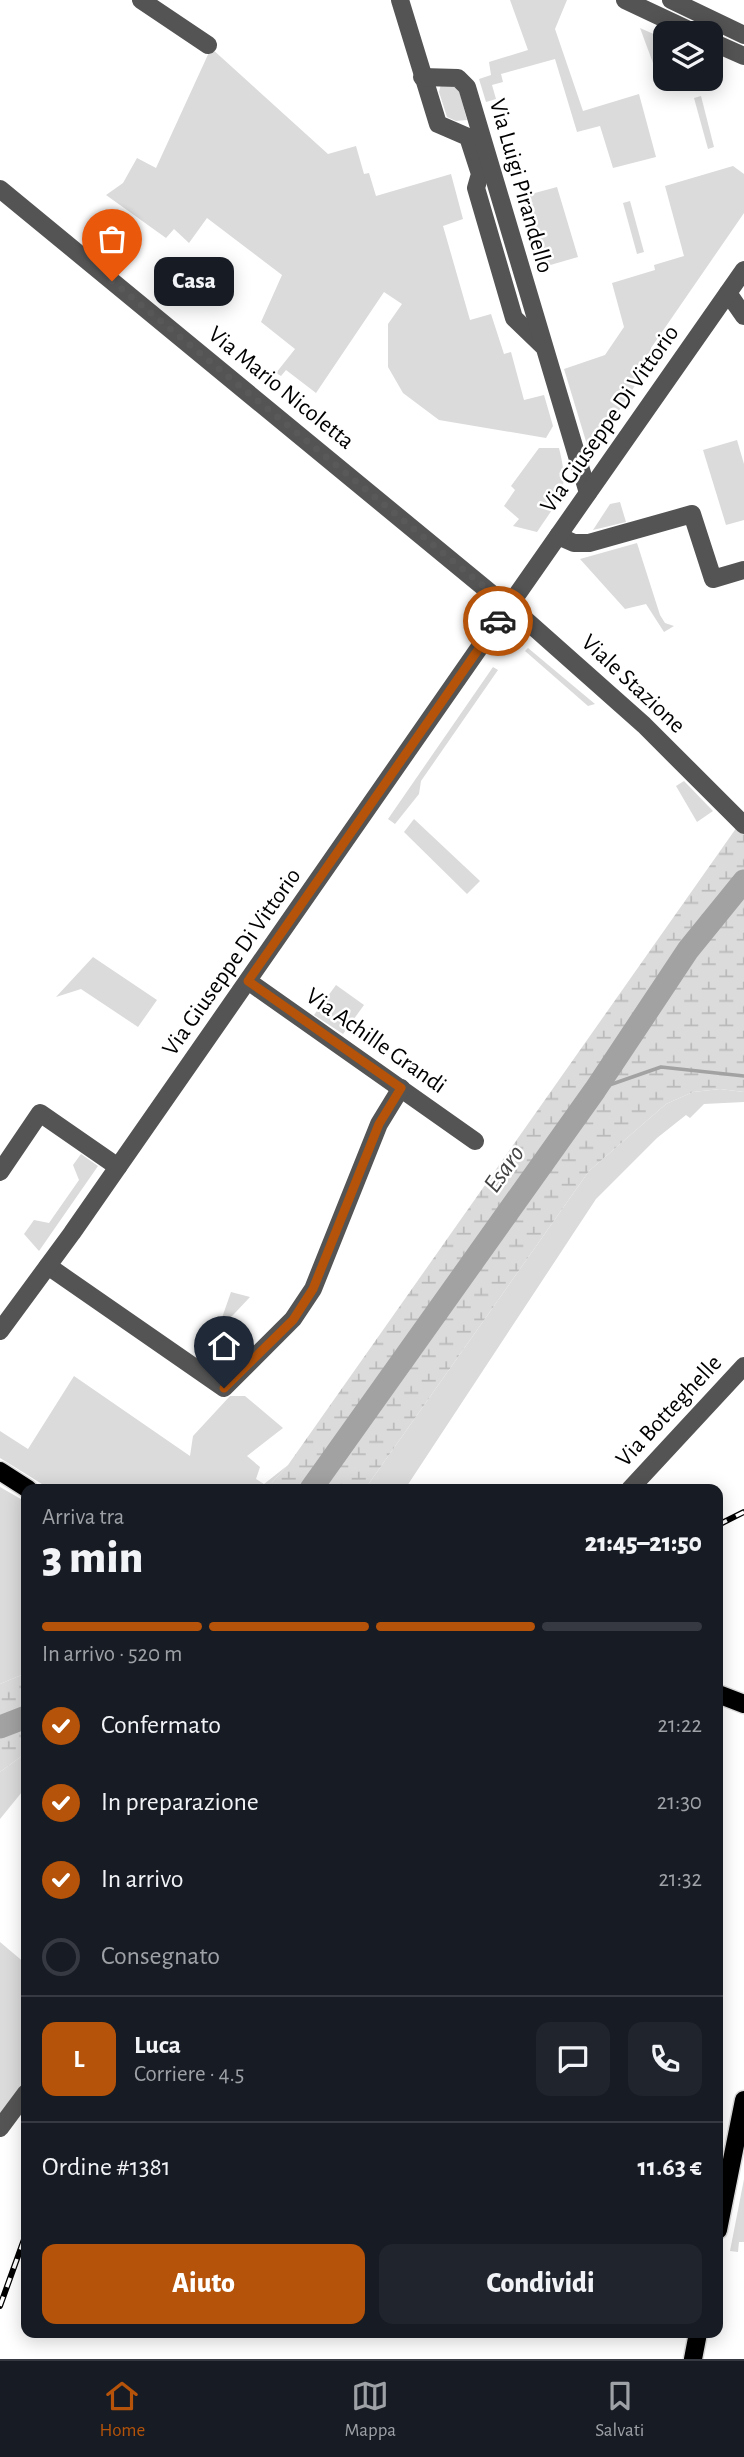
<!DOCTYPE html>
<html lang="it">
<meta charset="utf-8">
<style>
:root{--surface:#171b24;--page:#20242c;--text:#f1f3f6;--muted:#9ea1a6;--line:#363941;--accent:#b45309}
body{margin:0;font-family:"Alegreya Sans",sans-serif;background:var(--page);color:var(--text);height:100vh;display:flex;flex-direction:column;font-size:26px;white-space:nowrap}
*{box-sizing:border-box;margin:0}
p{font-size:23px;color:var(--muted)}
.icon{flex:none;width:38px;height:38px;fill:none;stroke:currentColor;stroke-width:2;stroke-linecap:round;stroke-linejoin:round}
.map{position:relative;flex:1;overflow:hidden}
.panel{position:absolute;left:21px;top:1484px;width:702px;height:854px;display:flex;flex-direction:column;background:var(--surface);border-radius:14px;box-shadow:0 4px 18px #0003}
.panel>*{flex:none}
.fabs{position:absolute;left:653px;top:21px;display:grid;gap:14px}
.fabs a{display:grid;place-items:center;width:70px;height:70px;border-radius:14px;background:var(--surface);box-shadow:0 4px 18px #0003;font-size:35px}
.pin{position:absolute;display:grid;place-items:center;width:60px;height:60px;color:#fff;margin:-72px -30px;border-radius:50% 50% 50% 0;rotate:-45deg;box-shadow:0 0 7px #0007}
.pin .icon{rotate:45deg}
.courier{position:absolute;display:grid;place-items:center;width:70px;height:70px;margin:-35px;border:5px solid #b45309;border-radius:50%;background:#fff;color:#222;box-shadow:0 2px 9px #0007}
.bubble{position:absolute;height:49px;border-radius:14px;background:var(--surface);box-shadow:0 4px 18px #0003;font-size:23px;font-weight:800;line-height:49px;text-align:center}
.summary em{font-style:normal;font-weight:800}
.summary div{display:flex;flex-direction:column-reverse}
.summary{display:flex;align-items:center;justify-content:space-between;height:119px;padding:0 21px}
h1{font-size:46px;font-weight:800;line-height:52px}
.bar{display:grid;grid-template-columns:repeat(4,1fr);gap:10px 7px;align-content:center;height:84px;padding:0 21px}
.bar i{height:9px;border-radius:5px;background:var(--line)}
.bar .on{background:var(--accent)}
.bar p{grid-column:span 4}
.line{display:flex;align-items:center;gap:18px;padding:0 21px;border-top:2px solid var(--line)}
.line div{flex:1}
.round{display:grid;place-items:center;flex:none;width:74px;height:74px;border-radius:14px;background:var(--page)}
ol{padding:0 21px;list-style:none}
li{display:flex;align-items:center;gap:21px;height:77px}
li p{margin-inline-start:auto}
li .icon{padding:7px;border-radius:50%;background:var(--accent);color:#fff;stroke-width:4}
li:last-child{color:var(--muted)}
li i{width:38px;height:38px;border:4px solid var(--line);border-radius:50%}
.button{display:flex;gap:14px;margin-top:auto;padding:14px 21px}
.button a{flex:1;height:80px;border-radius:14px;background:var(--accent);color:#fff;font-size:28px;font-weight:800;line-height:80px;text-align:center}
.button a+a{background:var(--page);color:var(--text)}
.tabs{display:flex;justify-content:space-around;align-items:center;height:98px;border-top:2px solid var(--line);background:var(--surface);font-size:19px;color:var(--muted)}
.tabs a{display:grid;justify-items:center;gap:4px}
.tabs .on{color:var(--accent)}
.map>svg:first-child{display:block}
.green{fill:#dbdbdb}
.wetland{fill:url(#wetland-marsh)}
.lines{fill:none;stroke-linecap:round;stroke-linejoin:round}
.stream{stroke:#a2a2a2;stroke-width:3.5}
.river{stroke:#a2a2a2;stroke-width:23}
.major-casing{stroke:#dbdbdb;stroke-width:21}
.minor{stroke:#545454;stroke-width:18}
.major{stroke:#000;stroke-width:18}
.rail-casing{stroke:#000;stroke-width:6}
.rail{stroke:#fff;stroke-width:3.5;stroke-dasharray:10;stroke-linecap:butt}
.done{stroke:#595959;stroke-width:7;stroke-dasharray:0 12.6}
.route{stroke:#b45309;stroke-width:9}
.labels{text-anchor:middle;dominant-baseline:central;stroke-width:5;stroke-linejoin:round;paint-order:stroke}
.street-label{font-size:24px;fill:#000;stroke:#fff}
.water-label{font-size:26px;font-style:italic;fill:#434343;stroke:#fff}
</style>
<div class="map">
<svg width="744" height="2359" viewBox="0 0 744 2359">
<defs>
<pattern id="wetland-marsh" width="20" height="14" patternUnits="userSpaceOnUse" patternTransform="scale(1.75)"><rect width="20" height="14" fill="#dbdbdb"/><path d="M1 5h8M5 5V1M11 12h8M15 12V8" fill="none" stroke="#bababa"/></pattern>
</defs>
<rect width="100%" height="100%" fill="#fff"/>
<g class="green">
<path d="M 510,0 L 567,0 L 555,29 L 583,111 L 639,94 L 656,157 L 613,168 L 600,126 L 577,132 L 555,59 L 501,74 L 503,82 L 492,85 L 496,99 L 486,102 L 479,79 L 491,75 L 489,62 L 528,50 Z"/>
<path d="M 640,28 L 665,39 L 665,59 L 653,63 Z"/>
<path d="M 211,48 L 328,154 L 356,146 L 364,174 L 369,173 L 376,196 L 451,174 L 463,219 L 443,226 L 470,320 L 491,314 L 504,354 L 511,352 L 524,400 L 544,395 L 553,426 L 546,438 L 439,420 L 403,393 L 388,367 L 388,324 L 402,304 L 384,292 L 316,393 L 286,370 L 281,376 L 276,373 L 295,349 L 261,322 L 282,275 L 207,218 L 189,243 L 174,229 L 166,238 L 106,195 L 123,183 L 137,158 L 156,168 Z"/>
<path d="M 441,84 L 458,87 L 467,120 L 456,121 L 447,117 L 439,92 Z"/>
<path d="M 701,96 L 714,147 L 708,149 L 694,98 Z"/>
<path d="M 733,166 L 744,174 L 744,213 L 651,348 L 650,362 L 595,448 L 588,448 L 564,369 L 605,355 L 624,327 L 612,283 L 655,270 L 654,265 L 684,256 L 665,186 Z"/>
<path d="M 557,187 L 578,257 L 540,268 L 520,197 Z"/>
<path d="M 630,201 L 644,252 L 637,254 L 623,203 Z"/>
<path d="M 737,440 L 744,464 L 744,520 L 726,525 L 703,450 Z"/>
<path d="M 539,448 L 559,448 C 570,492 561,496 537,532 L 513,526 L 519,519 L 504,506 L 515,490 L 511,486 Z"/>
<path d="M 620,502 L 626,522 L 593,530 L 610,504 Z"/>
<path d="M 637,543 L 660,615 L 665,623 L 674,626 L 664,632 L 646,604 L 625,609 L 580,559 Z"/>
<path d="M 528,648 L 595,704 L 588,706 L 525,651 Z"/>
<path d="M 493,667 L 498,670 L 421,781 L 419,794 L 395,824 L 388,819 Z"/>
<path d="M 684,781 L 713,811 L 697,822 L 676,786 Z"/>
<path d="M 414,819 L 480,881 L 467,894 L 404,832 Z"/>
<path d="M 93,957 L 157,1000 L 138,1027 L 81,989 L 56,997 Z"/>
<path d="M 336,985 L 364,1005 L 343,1034 L 314,1015 Z"/>
<path d="M 720,1089 L 744,1092 L 744,1102 L 704,1104 L 690,1118 L 686,1115 L 657,1138 L 596,1199 L 405,1489 L 365,1489 L 589,1171 L 666,1104 L 693,1092 Z"/>
<path d="M 81,1154 L 98,1166 L 39,1251 L 24,1234 L 34,1220 L 49,1223 L 79,1180 L 73,1165 Z"/>
<path d="M 231,1292 L 250,1297 L 217,1332 Z"/>
<path d="M 74,1376 L 190,1456 L 193,1436 L 230,1396 L 245,1396 L 283,1428 L 247,1456 L 260,1467 L 256,1479 L 264,1484 L 288,1465 L 266,1489 L 50,1489 L 0,1458 L 0,1431 L 28,1449 Z"/>
<path d="M 0,1487 L 26,1502 L 26,1673 L 0,1684 Z"/>
<path d="M 26,1753 L 26,1787 L 0,1819 L 0,1772 Z"/>
<path d="M 0,1942 L 26,1964 L 26,2080 L 0,2118 Z"/>
<path d="M 744,2179 L 744,2242 L 739,2242 L 738,2252 L 730,2251 Z"/>
</g>
<g class="wetland">
<path d="M 744,817 L 744,1092 L 720,1089 L 693,1092 L 666,1104 L 589,1171 L 365,1489 L 266,1489 L 288,1465 Z"/>
<path d="M 26,1673 L 26,1753 L 0,1772 L 0,1684 Z"/>
</g>
<g class="lines">
<path class="stream" d="M 595,1090 L 661,1067 L 744,1076"/>
<g class="river">
<path d="M 311,1489 L 595,1090 L 688,950 L 744,881"/>
<path d="M 0,1727 L 26,1717"/>
</g>
<g class="major-casing">
<g id="major">
<path d="M 0,1471 L 28,1489"/>
<path d="M 718,1694 L 744,1704"/>
<path d="M 718,2230 L 744,2100"/>
<path d="M 693,2359 L 698,2333"/>
</g>
</g>
<g class="minor">
<path d="M 141,0 L 208,45"/>
<path d="M 400,0 L 438,124 L 468,137 L 480,174 L 476,188 L 514,318 L 542,345"/>
<path d="M 625,0 L 695,33"/>
<path d="M 671,0 L 744,35"/>
<path d="M 710,41 L 744,56"/>
<path d="M 422,77 L 458,78 L 467,87 L 588,493"/>
<path d="M 0,189 L 498,599"/>
<path d="M 728,293 L 744,316"/>
<path d="M 558,536 L 574,543 L 589,543 L 692,514 L 713,579 L 744,570"/>
<path d="M 516,596 L 744,270"/>
<path d="M 519,614 L 644,725 L 744,825"/>
<path d="M 248,981 L 475,1141"/>
<path d="M 0,1172 L 40,1113 L 118,1167"/>
<path d="M 48,1266 L 224,1388 L 293,1319 L 313,1289 L 379,1124 L 401,1088"/>
<path d="M 0,1331 L 72,1233 L 500,618"/>
<path d="M 630,1489 L 744,1366"/>
<path d="M 0,2128 L 26,2093"/>
</g>
<use href="#major" class="major"/>
<g class="rail-casing">
<g id="rail">
<path d="M 718,1525 L 744,1512"/>
<path d="M 0,2306 L 26,2234"/>
</g>
</g>
<use href="#rail" class="rail"/>
</g>
<g class="lines">
<path class="done" d="M 112,281 L 498,598 L 495,606 L 500,618 L 498,621"/>
<path class="route" d="M 224,1388 L 293,1320 L 313,1289 L 379,1124 L 401,1088 L 248,981 L 498,621"/>
</g>
<g class="labels">
<g class="street-label">
<text transform="translate(521 186) rotate(74)">Via Luigi Pirandello</text>
<text transform="translate(281 388) rotate(39)">Via Mario Nicoletta</text>
<text transform="translate(610 419) rotate(-55)">Via Giuseppe Di Vittorio</text>
<text transform="translate(633 684) rotate(43)">Viale Stazione</text>
<text transform="translate(232 962) rotate(-55)">Via Giuseppe Di Vittorio</text>
<text transform="translate(376 1041) rotate(35)">Via Achille Grandi</text>
<text transform="translate(669 1411) rotate(-47)">Via Botteghelle</text>
</g>
<g class="water-label">
<text transform="translate(504 1169) rotate(-55)">Esaro</text>
</g>
</g>
</svg>
<div class="fabs">
<a><svg class="icon" aria-label="layers" viewBox="0 0 24 24"><path d="M12 4l9 5-9 5-9-5zM3 14l9 5 9-5"/></svg></a>
</div>
<div class="pin" style="left:112px;top:281px;background:#ea580c"><svg class="icon" aria-label="bag" viewBox="0 0 24 24"><path d="M5 8h14l-1 12H6zM9 8a3 3 0 0 1 6 0"/></svg></div>
<div class="pin" style="left:224px;top:1388px;background:#1f2937"><svg class="icon" aria-label="home" viewBox="0 0 24 24"><path d="M3 11l9-7 9 7M6 9v11h12V9"/></svg></div>
<div class="courier" style="left:498px;top:621px"><svg class="icon" aria-label="car" viewBox="0 0 24 24"><path d="M5 17H2v-5l4-1 3-4h7l3 4 3 1v5h-3M9 17h6M6 11h13"/><circle cx="7" cy="17" r="2"/><circle cx="17" cy="17" r="2"/></svg></div>
<div class="bubble" style="left:154px;top:257px;width:80px">Casa</div>
<section class="panel">
<div class="summary"><div><h1>3 min</h1><p>Arriva tra</p></div><em>21:45–21:50</em></div>
<div class="bar"><i class="on"></i><i class="on"></i><i class="on"></i><i></i><p>In arrivo · 520 m</p></div>
<ol>
<li><svg class="icon" aria-label="check" viewBox="0 0 24 24"><path d="M5 12l5 5 9-10"/></svg>Confermato<p>21:22</p></li>
<li><svg class="icon" aria-label="check" viewBox="0 0 24 24"><path d="M5 12l5 5 9-10"/></svg>In preparazione<p>21:30</p></li>
<li><svg class="icon" aria-label="check" viewBox="0 0 24 24"><path d="M5 12l5 5 9-10"/></svg>In arrivo<p>21:32</p></li>
<li><i></i>Consegnato</li>
</ol>
<div class="line" style="height:126px"><b class="round" style="background:var(--accent);color:#fff">L</b><div><b>Luca</b><p>Corriere · 4.5</p></div><a class="round"><svg class="icon" aria-label="chat" viewBox="0 0 24 24"><path d="M4 5h16v11H9l-5 4z"/></svg></a><a class="round"><svg class="icon" aria-label="phone" viewBox="0 0 24 24"><path d="M5 4h4l2 5-3 2q2 4 5 5l2-3 5 2v4C11 20 4 13 5 4z"/></svg></a></div>
<div class="line" style="height:91px"><div>Ordine #1381</div><b>11.63 €</b></div>
<div class="button"><a>Aiuto</a><a>Condividi</a></div>
</section>
</div>
<nav class="tabs">
<a class="on"><svg class="icon" aria-label="home" viewBox="0 0 24 24"><path d="M3 11l9-7 9 7M6 9v11h12V9"/></svg>Home</a>
<a><svg class="icon" aria-label="map" viewBox="0 0 24 24"><path d="M3 6l6-2 6 2 6-2v14l-6 2-6-2-6 2zM9 4v14M15 6v14"/></svg>Mappa</a>
<a><svg class="icon" aria-label="saved" viewBox="0 0 24 24"><path d="M7 4h10v16l-5-4-5 4z"/></svg>Salvati</a>
</nav>
